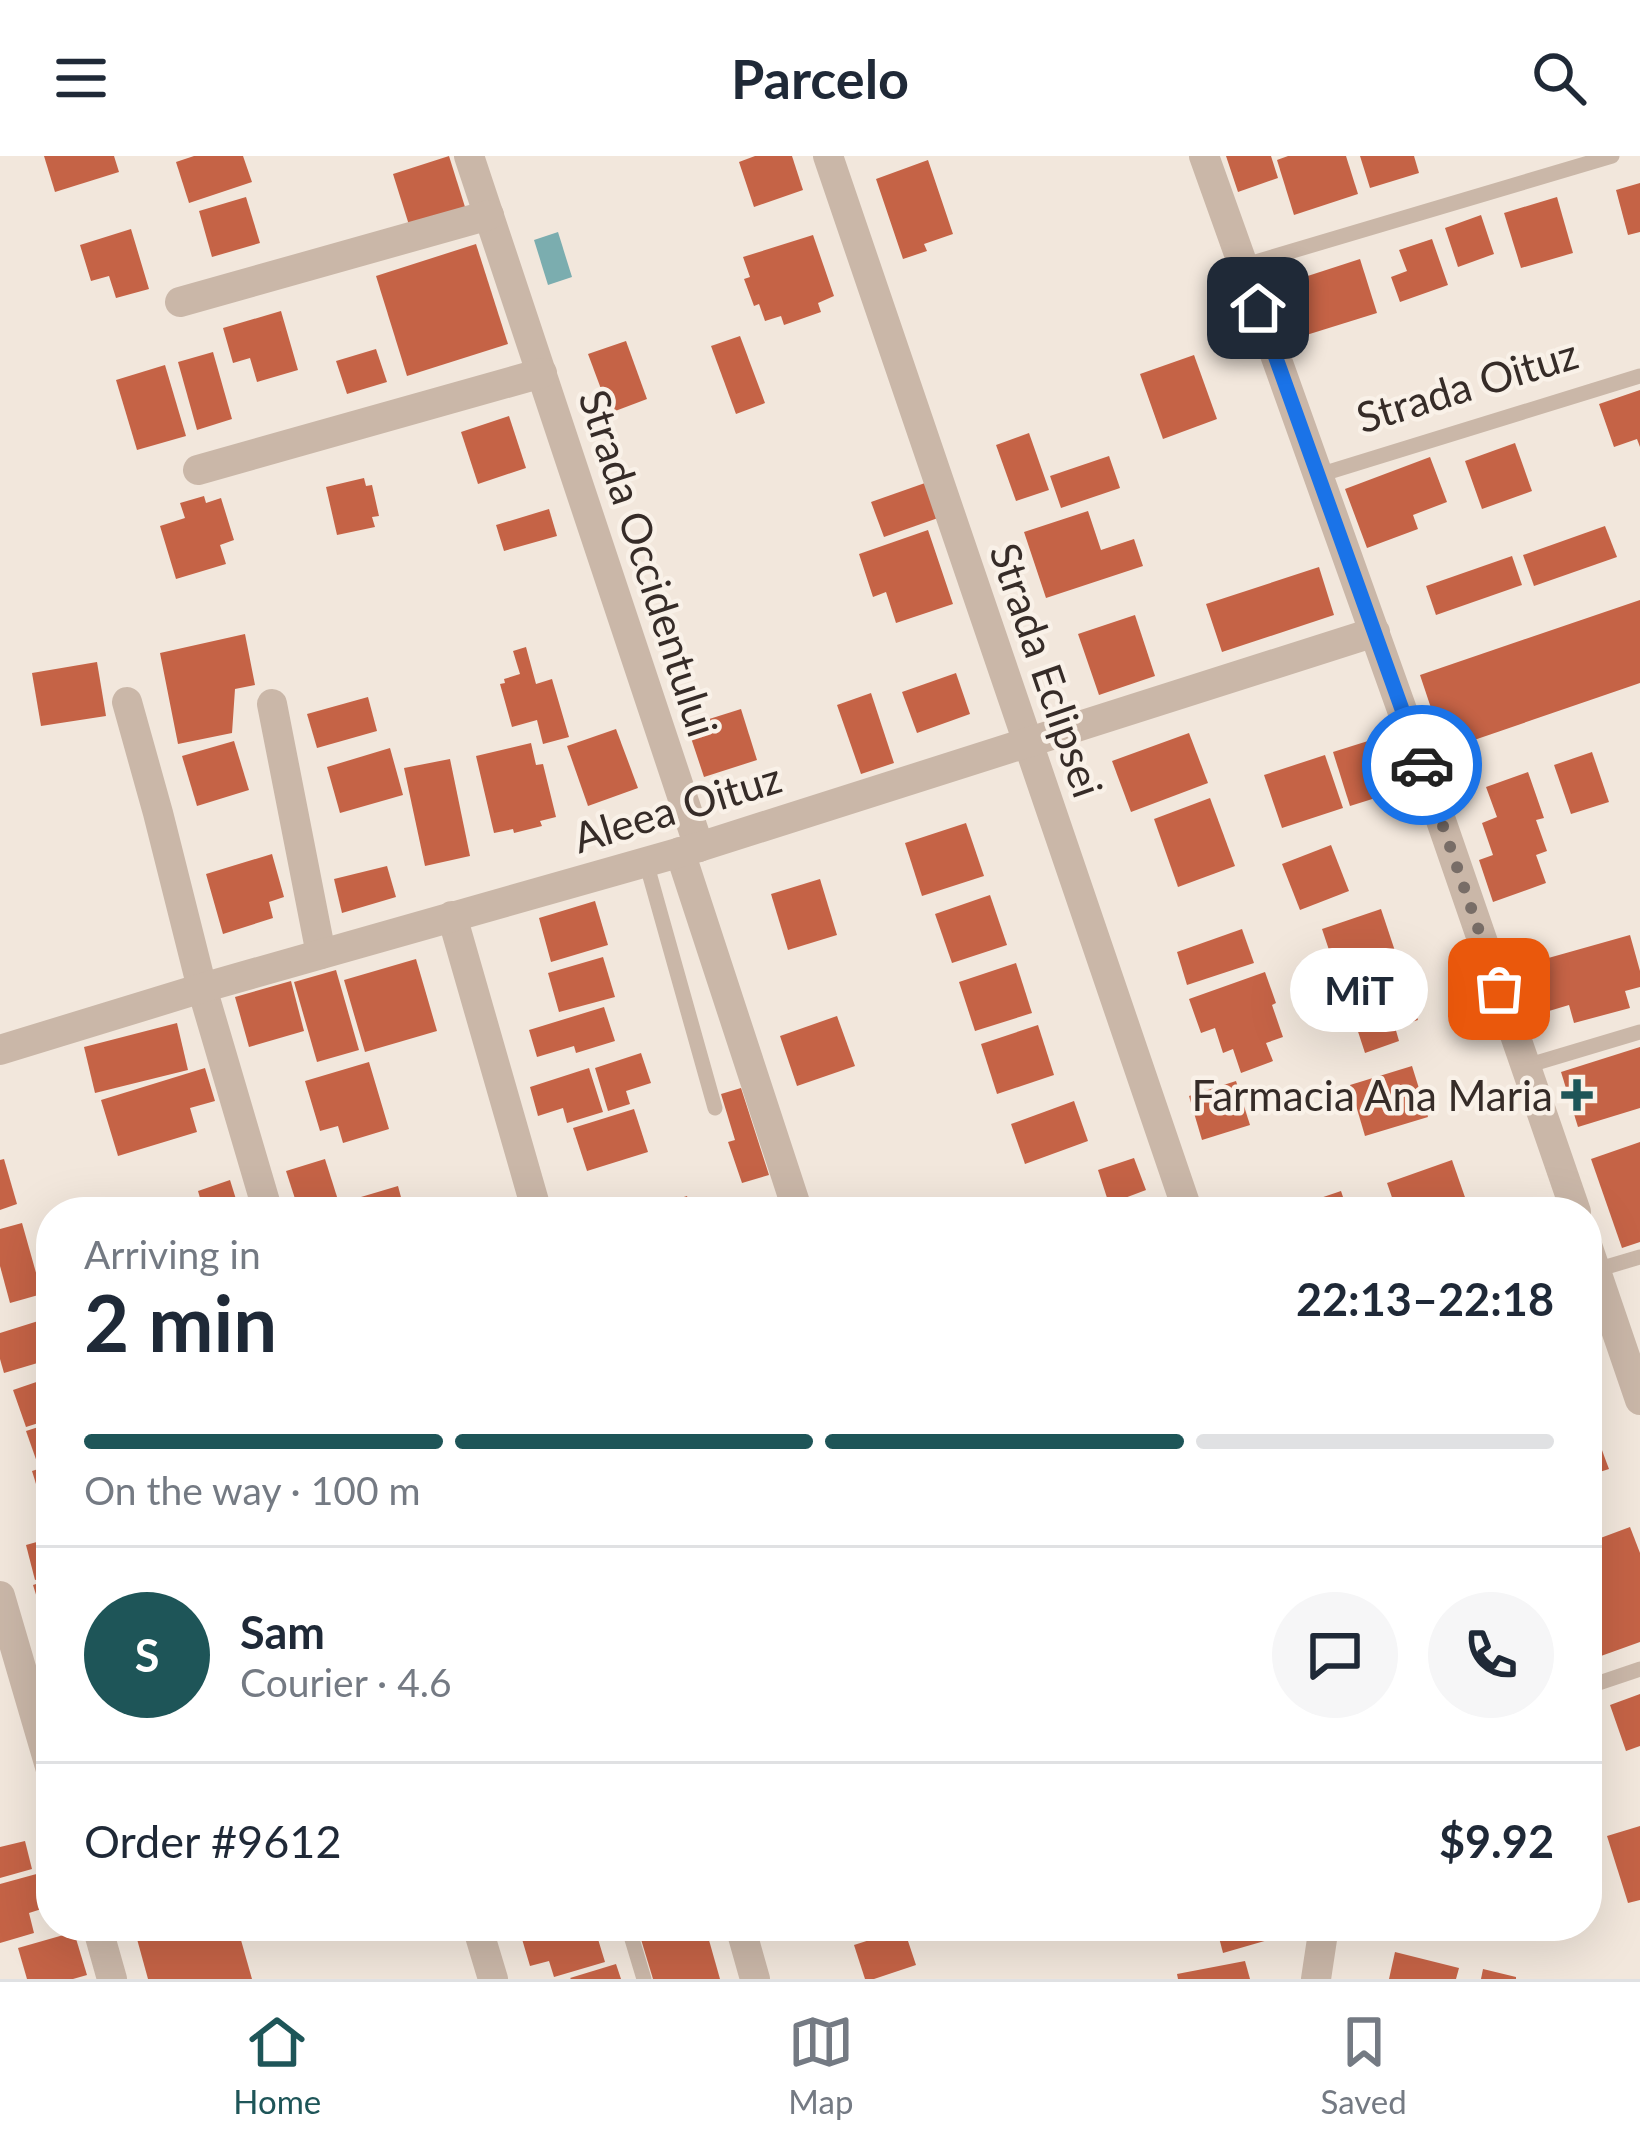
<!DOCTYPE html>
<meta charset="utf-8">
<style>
:root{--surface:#fff;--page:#f6f6f7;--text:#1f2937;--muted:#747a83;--line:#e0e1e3;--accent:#1e5558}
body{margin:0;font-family:Lato,sans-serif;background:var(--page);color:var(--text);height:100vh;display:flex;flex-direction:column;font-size:45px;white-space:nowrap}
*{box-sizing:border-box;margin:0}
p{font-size:39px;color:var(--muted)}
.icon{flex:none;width:66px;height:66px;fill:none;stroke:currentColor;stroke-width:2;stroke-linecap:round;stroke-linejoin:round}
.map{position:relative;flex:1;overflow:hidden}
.drawer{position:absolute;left:36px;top:1041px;width:1566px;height:744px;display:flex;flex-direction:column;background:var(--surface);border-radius:48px;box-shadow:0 12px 48px #0002}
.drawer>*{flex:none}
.pin{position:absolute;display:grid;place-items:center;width:102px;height:102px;color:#fff;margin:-51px;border-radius:24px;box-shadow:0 6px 18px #0006}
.courier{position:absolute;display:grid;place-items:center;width:120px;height:120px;margin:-60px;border:9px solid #1a73e8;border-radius:50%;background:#fff;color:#222;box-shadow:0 3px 15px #0007}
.bubble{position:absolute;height:84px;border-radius:42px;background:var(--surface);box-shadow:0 12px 48px #0002;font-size:39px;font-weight:700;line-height:84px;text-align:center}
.head em{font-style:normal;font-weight:700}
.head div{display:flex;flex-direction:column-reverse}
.head{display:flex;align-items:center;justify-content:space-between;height:204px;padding:0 48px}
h1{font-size:78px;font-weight:700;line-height:90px}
.bar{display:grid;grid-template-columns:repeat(4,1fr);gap:18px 12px;align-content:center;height:144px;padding:0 48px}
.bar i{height:15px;border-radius:9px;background:var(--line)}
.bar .active{background:var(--accent)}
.bar p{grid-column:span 4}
.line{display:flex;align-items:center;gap:30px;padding:0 48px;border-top:3px solid var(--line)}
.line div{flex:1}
.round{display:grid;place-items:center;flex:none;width:126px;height:126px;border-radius:63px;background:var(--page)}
header{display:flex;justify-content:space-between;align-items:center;height:156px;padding:0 48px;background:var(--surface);font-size:54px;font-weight:700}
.dock{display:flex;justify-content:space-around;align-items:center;height:168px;border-top:3px solid var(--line);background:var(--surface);font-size:33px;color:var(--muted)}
.dock a{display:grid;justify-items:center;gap:6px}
.dock .active{color:var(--accent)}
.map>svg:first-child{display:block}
.water{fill:#7badaf}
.building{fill:#c56346}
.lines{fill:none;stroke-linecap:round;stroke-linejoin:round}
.service{stroke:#cab7a8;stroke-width:15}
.minor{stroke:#cab7a8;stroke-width:30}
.tertiary{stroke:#cab7a8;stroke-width:30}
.done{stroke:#786d67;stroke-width:12;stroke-dasharray:0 21.6}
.route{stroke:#1a73e8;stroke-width:15}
.poi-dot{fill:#1e5558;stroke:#f9f1e8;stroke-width:4.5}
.labels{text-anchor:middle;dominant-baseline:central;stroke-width:9;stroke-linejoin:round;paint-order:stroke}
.street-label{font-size:42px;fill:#362c28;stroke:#f9f1e8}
.poi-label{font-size:42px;fill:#362c28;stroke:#f9f1e8;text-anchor:end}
</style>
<header><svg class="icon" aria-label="menu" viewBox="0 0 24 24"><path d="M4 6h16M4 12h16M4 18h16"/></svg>Parcelo<svg class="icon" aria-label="search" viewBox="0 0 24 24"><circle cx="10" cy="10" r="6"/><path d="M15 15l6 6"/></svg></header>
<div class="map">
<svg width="1640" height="1823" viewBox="0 0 1640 1823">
<rect width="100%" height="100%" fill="#f2e7dc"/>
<path class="water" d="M 558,76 L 572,121 L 548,129 L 534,84 Z"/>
<g class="building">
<path d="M 44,0 L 114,0 L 119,16 L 55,36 Z"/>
<path d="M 194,0 L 243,0 L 252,26 L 189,47 L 176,6 Z"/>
<path d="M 449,0 L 465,51 L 409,69 L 393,18 Z"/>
<path d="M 755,0 L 792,0 L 803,34 L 754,51 L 739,6 Z"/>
<path d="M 1226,0 L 1271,0 L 1278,22 L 1238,36 Z"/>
<path d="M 1288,0 L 1346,0 L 1358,38 L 1294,59 L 1277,4 Z"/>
<path d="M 1360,0 L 1414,0 L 1419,17 L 1370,32 Z"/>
<path d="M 928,4 L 953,78 L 924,88 L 927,95 L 903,103 L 876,23 Z"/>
<path d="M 1640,27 L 1640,76 L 1628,79 L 1616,34 Z"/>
<path d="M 246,41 L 260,87 L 212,101 L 199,55 Z"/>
<path d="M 1557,41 L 1573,97 L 1521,112 L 1504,57 Z"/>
<path d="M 1481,59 L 1494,98 L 1458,111 L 1445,72 Z"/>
<path d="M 131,73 L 149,133 L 116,142 L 109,120 L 91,125 L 80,89 Z"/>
<path d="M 813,79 L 834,140 L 818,147 L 821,156 L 784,169 L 781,160 L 765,165 L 759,148 L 754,150 L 744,123 L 750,121 L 743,101 Z"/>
<path d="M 1432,83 L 1448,129 L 1400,146 L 1391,121 L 1407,115 L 1399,94 Z"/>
<path d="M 476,88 L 508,188 L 407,220 L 376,120 Z"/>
<path d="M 1360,103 L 1377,157 L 1300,181 L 1283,128 Z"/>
<path d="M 281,155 L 298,214 L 257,226 L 250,202 L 233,207 L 223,172 Z"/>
<path d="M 740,180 L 765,247 L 736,258 L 711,190 Z"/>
<path d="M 626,185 L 647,243 L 610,257 L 588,198 Z"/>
<path d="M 376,193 L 387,226 L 347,238 L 336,205 Z"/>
<path d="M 213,196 L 232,263 L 197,274 L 178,206 Z"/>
<path d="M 1194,199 L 1217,263 L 1163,283 L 1140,218 Z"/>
<path d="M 165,209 L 186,280 L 137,294 L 116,224 Z"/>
<path d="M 1640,234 L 1640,291 L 1637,283 L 1614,291 L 1599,248 Z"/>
<path d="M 509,260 L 526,312 L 478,328 L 461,276 Z"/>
<path d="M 1029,277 L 1049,334 L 1016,345 L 996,289 Z"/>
<path d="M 1515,287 L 1532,335 L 1482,353 L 1465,305 Z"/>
<path d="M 1109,300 L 1120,332 L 1061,352 L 1050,320 Z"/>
<path d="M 1430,301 L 1447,346 L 1413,359 L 1418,373 L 1367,392 L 1345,333 Z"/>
<path d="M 364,322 L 366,330 L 372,329 L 379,360 L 372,361 L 375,371 L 337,379 L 326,331 Z"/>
<path d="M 925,327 L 938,362 L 884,381 L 871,346 Z"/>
<path d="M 204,340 L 206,347 L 221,342 L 234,384 L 220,389 L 226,408 L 176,423 L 160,370 L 185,362 L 180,347 Z"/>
<path d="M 549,353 L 557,380 L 504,395 L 496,369 Z"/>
<path d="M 1088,355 L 1101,394 L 1134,383 L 1143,410 L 1046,442 L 1024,376 Z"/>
<path d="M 1605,370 L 1617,401 L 1534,430 L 1523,399 Z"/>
<path d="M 928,374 L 953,448 L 896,467 L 886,436 L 873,441 L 859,398 Z"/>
<path d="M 1512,400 L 1522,429 L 1436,459 L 1426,430 Z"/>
<path d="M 1319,411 L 1334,459 L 1222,496 L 1206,448 Z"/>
<path d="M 1640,444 L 1640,527 L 1445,594 L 1420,519 Z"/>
<path d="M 1135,459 L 1155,520 L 1099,539 L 1078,478 Z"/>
<path d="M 245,478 L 255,529 L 235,533 L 232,577 L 178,588 L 160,497 Z"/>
<path d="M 526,491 L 536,528 L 552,523 L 569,581 L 543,588 L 537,564 L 512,571 L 500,528 L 505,527 L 504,523 L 520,518 L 513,495 Z"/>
<path d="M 97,506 L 106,560 L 41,570 L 32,517 Z"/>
<path d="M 956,517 L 970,558 L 917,577 L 902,536 Z"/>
<path d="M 871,537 L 894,607 L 861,618 L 837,549 Z"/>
<path d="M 368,541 L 377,575 L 317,592 L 307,558 Z"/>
<path d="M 741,553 L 757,604 L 704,621 L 687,570 Z"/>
<path d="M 616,573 L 638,632 L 588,650 L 567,590 Z"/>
<path d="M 1189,577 L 1208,627 L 1131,656 L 1112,605 Z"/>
<path d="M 234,585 L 249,634 L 197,650 L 182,600 Z"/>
<path d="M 1368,585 L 1385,639 L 1350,650 L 1333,596 Z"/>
<path d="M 531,587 L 536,609 L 543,608 L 556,661 L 540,665 L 542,670 L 514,677 L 513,673 L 494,677 L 476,600 Z"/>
<path d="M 390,592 L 403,639 L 340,657 L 327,611 Z"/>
<path d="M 1592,596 L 1609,646 L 1571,658 L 1554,609 Z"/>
<path d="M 1325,599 L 1343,652 L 1282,672 L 1264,619 Z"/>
<path d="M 450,603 L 470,700 L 425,710 L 404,612 Z"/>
<path d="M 1528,616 L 1544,662 L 1536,664 L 1547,695 L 1536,699 L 1546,727 L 1493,746 L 1479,704 L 1493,699 L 1482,667 L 1497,661 L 1486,631 Z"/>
<path d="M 1210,642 L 1235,710 L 1178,731 L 1154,663 Z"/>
<path d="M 966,667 L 984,720 L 922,740 L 905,687 Z"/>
<path d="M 1331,689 L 1349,735 L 1300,754 L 1282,708 Z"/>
<path d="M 272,698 L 284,741 L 269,746 L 273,762 L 223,778 L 206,718 Z"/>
<path d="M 387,710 L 396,741 L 342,757 L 334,723 Z"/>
<path d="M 820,723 L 837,779 L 788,794 L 771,738 Z"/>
<path d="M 990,739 L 1007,789 L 952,807 L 935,758 Z"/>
<path d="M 595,745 L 608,789 L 551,806 L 539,762 Z"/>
<path d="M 1381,753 L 1397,801 L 1338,821 L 1322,773 Z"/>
<path d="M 1242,773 L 1254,807 L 1187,829 L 1177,796 Z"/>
<path d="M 1630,779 L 1640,815 L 1640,831 L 1625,835 L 1630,852 L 1574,867 L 1569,849 L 1549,855 L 1542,828 L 1533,831 L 1527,808 Z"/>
<path d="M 603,801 L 615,841 L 559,856 L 548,817 Z"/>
<path d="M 416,803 L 437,875 L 365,896 L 344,824 Z"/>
<path d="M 1016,807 L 1032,857 L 975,875 L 959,826 Z"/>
<path d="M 336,814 L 359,894 L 317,906 L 294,826 Z"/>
<path d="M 1265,816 L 1276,847 L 1272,849 L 1283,881 L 1266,887 L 1273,905 L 1241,917 L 1233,893 L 1223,897 L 1215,872 L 1201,877 L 1189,843 Z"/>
<path d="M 1404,823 L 1418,864 L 1395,871 L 1399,885 L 1365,897 L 1347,842 Z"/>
<path d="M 291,825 L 304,875 L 249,891 L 235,841 Z"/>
<path d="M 604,851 L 615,885 L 576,897 L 574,890 L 537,901 L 529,874 Z"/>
<path d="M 837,860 L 855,910 L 797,930 L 780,880 Z"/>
<path d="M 177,867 L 188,914 L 95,937 L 84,891 Z"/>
<path d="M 1038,869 L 1054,919 L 997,938 L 981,888 Z"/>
<path d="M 1640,891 L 1640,952 L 1578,971 L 1561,916 Z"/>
<path d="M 641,897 L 651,927 L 626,935 L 630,948 L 608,955 L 595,912 Z"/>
<path d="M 369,906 L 389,973 L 343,987 L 338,970 L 320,975 L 305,925 Z"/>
<path d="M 1412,910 L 1428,961 L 1365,980 L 1350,929 Z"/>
<path d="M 205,912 L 215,945 L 190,952 L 197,976 L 118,1000 L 101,944 Z"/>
<path d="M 589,912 L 603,956 L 567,967 L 563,952 L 538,960 L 530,931 Z"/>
<path d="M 1236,925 L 1250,969 L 1202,984 L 1189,940 Z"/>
<path d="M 741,932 L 769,1019 L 742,1027 L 728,986 L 735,984 L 721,938 Z"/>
<path d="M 1074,945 L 1088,985 L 1025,1008 L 1011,968 Z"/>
<path d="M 634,953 L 648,996 L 587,1015 L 573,972 Z"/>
<path d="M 1640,986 L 1640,1086 L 1622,1092 L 1591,1003 Z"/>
<path d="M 1134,1002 L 1146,1034 L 1109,1048 L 1098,1014 Z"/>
<path d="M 4,1003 L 17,1048 L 0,1054 L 0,1004 Z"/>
<path d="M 325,1003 L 338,1044 L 299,1055 L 286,1015 Z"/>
<path d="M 1452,1004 L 1467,1047 L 1440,1056 L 1397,1056 L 1387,1027 Z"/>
<path d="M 230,1024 L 240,1056 L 204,1056 L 198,1035 Z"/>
<path d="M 398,1030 L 405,1056 L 336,1056 L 334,1049 Z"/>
<path d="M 1341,1035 L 1348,1056 L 1282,1056 L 1282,1055 Z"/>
<path d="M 687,1040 L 692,1056 L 639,1056 L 639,1055 Z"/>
<path d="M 22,1067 L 42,1138 L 10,1147 L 0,1110 L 0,1073 Z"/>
<path d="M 51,1161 L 51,1203 L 4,1217 L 0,1203 L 0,1177 Z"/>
<path d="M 51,1221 L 51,1263 L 26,1271 L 13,1234 Z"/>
<path d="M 1587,1254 L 1609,1313 L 1587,1320 Z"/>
<path d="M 51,1267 L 51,1305 L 38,1309 L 26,1275 Z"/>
<path d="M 51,1309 L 51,1355 L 45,1357 L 32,1315 Z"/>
<path d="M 1630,1371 L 1640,1397 L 1640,1486 L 1587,1505 L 1587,1387 Z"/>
<path d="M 51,1382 L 51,1420 L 35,1424 L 26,1389 Z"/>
<path d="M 51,1423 L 51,1441 L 38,1445 L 33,1429 Z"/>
<path d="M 1640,1538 L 1640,1590 L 1626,1595 L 1610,1549 Z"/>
<path d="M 1640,1670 L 1640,1744 L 1628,1747 L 1607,1680 Z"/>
<path d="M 25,1685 L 32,1713 L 0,1722 L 0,1691 Z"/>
<path d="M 51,1714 L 51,1750 L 29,1757 L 34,1777 L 0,1787 L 0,1728 Z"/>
<path d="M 184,1770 L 237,1770 L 252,1823 L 148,1823 L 137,1783 Z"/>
<path d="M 568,1770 L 594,1770 L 605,1806 L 554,1821 L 549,1805 L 530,1810 L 522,1783 Z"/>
<path d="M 637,1770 L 705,1770 L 720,1823 L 653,1823 Z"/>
<path d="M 1216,1770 L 1264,1770 L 1268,1784 L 1223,1797 Z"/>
<path d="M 904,1773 L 916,1809 L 874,1823 L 865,1823 L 854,1789 Z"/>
<path d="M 74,1776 L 87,1819 L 73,1823 L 27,1823 L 18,1792 Z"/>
<path d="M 1395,1796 L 1459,1812 L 1456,1823 L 1389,1823 Z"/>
<path d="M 1245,1805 L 1250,1823 L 1178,1823 L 1177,1818 Z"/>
<path d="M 616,1808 L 621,1823 L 571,1823 L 570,1822 Z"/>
<path d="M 1483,1813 L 1516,1821 L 1516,1823 L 1481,1823 Z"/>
</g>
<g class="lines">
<g class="service">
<path d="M 1242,110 L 1612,0"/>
<path d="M 1319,319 L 1640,220"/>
<path d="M 646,706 L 715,952"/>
<path d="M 1526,910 L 1640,876"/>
<path d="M 1596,1114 L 1640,1101"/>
<path d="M 1587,1531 L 1640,1513"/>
<path d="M 628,1770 L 644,1823"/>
</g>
<g class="minor">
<path d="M 469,0 L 699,691"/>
<path d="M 828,0 L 1188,1056"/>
<path d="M 1204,0 L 1426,621 L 1576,1056"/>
<path d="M 180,146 L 489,59"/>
<path d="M 198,314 L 542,217"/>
<path d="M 127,546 L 158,657 L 202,832 L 268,1056"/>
<path d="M 272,548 L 321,798"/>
<path d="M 680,696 L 798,1056"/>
<path d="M 452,760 L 537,1056"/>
<path d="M 0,894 L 202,832 L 699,691 L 1375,476"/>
<path d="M 1587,1089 L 1640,1244"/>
<path d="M 477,1770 L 493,1823"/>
<path d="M 740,1770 L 755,1823"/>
<path d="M 1316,1823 L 1324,1770"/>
</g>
<g class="tertiary">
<path d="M 0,1440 L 51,1614"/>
<path d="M 97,1770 L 112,1823"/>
</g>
</g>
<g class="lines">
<path class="done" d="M 1422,609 L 1499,833"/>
<path class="route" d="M 1258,152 L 1422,609"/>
</g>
<path class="poi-dot" d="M1571 921h12v12h12v12h-12v12h-12v-12h-12v-12h12z"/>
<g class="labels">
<g class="street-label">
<text transform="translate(1467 229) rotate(-17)">Strada Oituz</text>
<text transform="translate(649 407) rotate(72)">Strada Occidentului</text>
<text transform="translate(1047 514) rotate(71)">Strada Eclipsei</text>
<text transform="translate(677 651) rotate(-17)">Aleea Oituz</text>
</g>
<g class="poi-label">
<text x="1553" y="939">Farmacia Ana Maria</text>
</g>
</g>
</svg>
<div class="pin" style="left:1499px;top:833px;background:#ea580c"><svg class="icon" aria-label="bag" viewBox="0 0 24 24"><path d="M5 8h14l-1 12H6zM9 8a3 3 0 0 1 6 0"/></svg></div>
<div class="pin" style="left:1258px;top:152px;background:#1f2937"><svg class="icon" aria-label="home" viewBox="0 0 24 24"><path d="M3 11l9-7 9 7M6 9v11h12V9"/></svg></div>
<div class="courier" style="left:1422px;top:609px"><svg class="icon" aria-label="car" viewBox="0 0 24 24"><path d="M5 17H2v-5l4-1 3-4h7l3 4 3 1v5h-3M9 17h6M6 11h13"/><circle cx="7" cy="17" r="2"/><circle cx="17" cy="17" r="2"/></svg></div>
<div class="bubble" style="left:1290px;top:792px;width:138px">MiT</div>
<section class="drawer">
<div class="head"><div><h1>2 min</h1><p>Arriving in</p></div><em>22:13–22:18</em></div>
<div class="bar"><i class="active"></i><i class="active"></i><i class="active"></i><i></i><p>On the way · 100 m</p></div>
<div class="line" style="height:216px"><b class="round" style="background:var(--accent);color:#fff">S</b><div><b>Sam</b><p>Courier · 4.6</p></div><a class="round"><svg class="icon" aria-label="chat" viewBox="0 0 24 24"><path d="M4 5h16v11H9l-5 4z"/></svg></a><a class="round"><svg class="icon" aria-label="phone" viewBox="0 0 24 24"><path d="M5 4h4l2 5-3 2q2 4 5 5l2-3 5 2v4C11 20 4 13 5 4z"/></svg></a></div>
<div class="line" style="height:156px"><div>Order #9612</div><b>$9.92</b></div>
</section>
</div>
<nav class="dock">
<a class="active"><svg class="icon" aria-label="home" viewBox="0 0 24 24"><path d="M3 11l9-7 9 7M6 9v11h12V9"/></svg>Home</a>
<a><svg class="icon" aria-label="map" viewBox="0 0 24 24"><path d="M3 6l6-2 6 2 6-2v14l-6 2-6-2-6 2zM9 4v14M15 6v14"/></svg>Map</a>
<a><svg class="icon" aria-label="saved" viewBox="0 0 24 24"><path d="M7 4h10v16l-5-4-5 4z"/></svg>Saved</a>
</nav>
